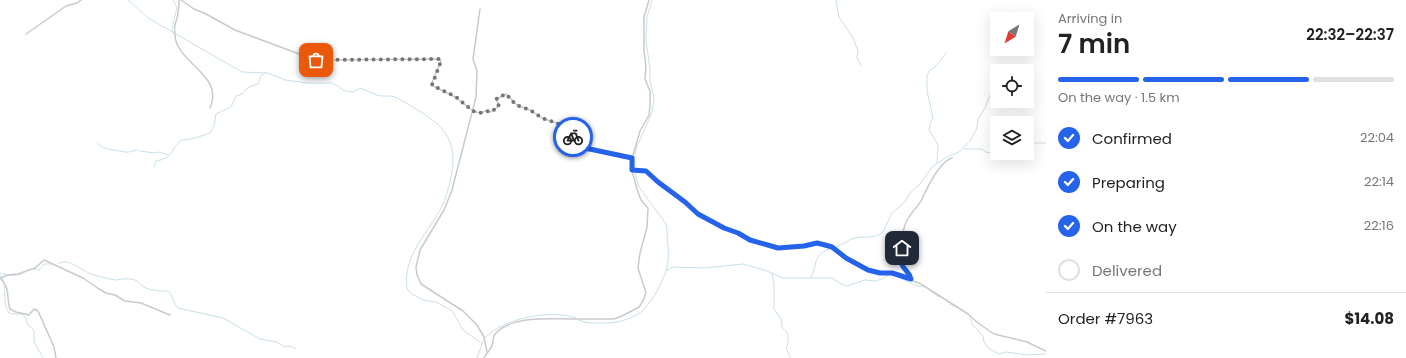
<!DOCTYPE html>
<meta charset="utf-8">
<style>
:root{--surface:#fff;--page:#f2f2f2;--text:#222;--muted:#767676;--line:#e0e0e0;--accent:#2563eb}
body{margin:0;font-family:Poppins,sans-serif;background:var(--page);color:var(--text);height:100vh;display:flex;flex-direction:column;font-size:15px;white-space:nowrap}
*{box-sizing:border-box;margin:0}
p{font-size:13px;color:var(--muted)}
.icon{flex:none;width:22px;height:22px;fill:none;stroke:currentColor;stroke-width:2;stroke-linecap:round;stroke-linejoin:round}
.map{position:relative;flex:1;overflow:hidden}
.drawer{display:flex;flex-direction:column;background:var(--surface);width:360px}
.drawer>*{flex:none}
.needle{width:26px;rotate:218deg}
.fabs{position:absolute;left:990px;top:12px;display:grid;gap:8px}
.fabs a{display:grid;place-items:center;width:44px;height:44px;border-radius:0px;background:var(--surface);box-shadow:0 4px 16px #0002;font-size:20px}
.pin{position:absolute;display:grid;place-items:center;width:34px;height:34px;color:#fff;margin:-17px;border-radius:8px;box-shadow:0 2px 6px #0006}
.courier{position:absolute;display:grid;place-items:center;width:40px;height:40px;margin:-20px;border:3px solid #2563eb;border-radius:50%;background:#fff;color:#222;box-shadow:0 1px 5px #0007}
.headline em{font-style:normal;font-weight:600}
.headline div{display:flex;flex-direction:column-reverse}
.headline{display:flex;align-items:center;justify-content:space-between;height:68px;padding:0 12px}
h1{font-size:26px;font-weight:600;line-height:30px}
.bar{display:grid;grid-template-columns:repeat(4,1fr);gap:6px 4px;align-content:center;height:48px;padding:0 12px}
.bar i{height:5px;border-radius:3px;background:var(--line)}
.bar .on{background:var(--accent)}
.bar p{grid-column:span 4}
.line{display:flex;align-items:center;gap:10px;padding:0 12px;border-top:1px solid var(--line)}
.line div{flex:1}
ol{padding:0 12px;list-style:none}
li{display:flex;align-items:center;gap:12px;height:44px}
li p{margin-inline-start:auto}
li .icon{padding:4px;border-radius:50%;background:var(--accent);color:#fff;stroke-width:4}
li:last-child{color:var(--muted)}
li i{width:22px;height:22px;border:2px solid var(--line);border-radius:50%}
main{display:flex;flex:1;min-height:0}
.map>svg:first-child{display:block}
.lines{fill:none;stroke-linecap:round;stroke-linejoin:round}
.stream{stroke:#c9e0e9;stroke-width:1}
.street{stroke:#cacaca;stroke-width:1.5}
.done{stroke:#767676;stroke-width:4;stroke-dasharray:0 7.2}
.route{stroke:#2563eb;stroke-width:5}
</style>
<main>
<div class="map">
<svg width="1046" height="358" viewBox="0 0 1046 358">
<rect width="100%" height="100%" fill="#fff"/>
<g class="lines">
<g class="stream">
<path d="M 128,0 L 148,18 L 242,72 L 268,73 L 285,80 L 308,83 L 331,83 L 338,86 L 343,90 L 349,92 L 353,92 L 360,88 C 366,90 371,93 377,95 C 382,97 389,95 395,97 C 402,100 409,105 416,109 C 443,125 457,139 452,172 C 449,185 447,198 440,210 C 426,235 402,258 407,289 L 412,294 L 423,300 L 436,302 L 452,311 L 463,330 L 481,343"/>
<path d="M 836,0 L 839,17 L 853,38 L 858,51 L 857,58 L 861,66"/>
<path d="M 172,32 L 173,23 L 177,8 L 173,0"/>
<path d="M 97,143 C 103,150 116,150 125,152 C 129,153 134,150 138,150"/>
<path d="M 1027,145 L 1034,143 L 1046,143"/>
<path d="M 964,149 L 982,149 L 986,152 L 1007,156 L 1020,153"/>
<path d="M 140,151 L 154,153 L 160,152 L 168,155"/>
<path d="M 937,163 L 938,145 L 929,130 L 930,124 L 933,118 L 927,91 L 927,76 L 929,71 L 935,67 L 947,52"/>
<path d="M 154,167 L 156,161 C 175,158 169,149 182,140 C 191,140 201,136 210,133 L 214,126 L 216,114 L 231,107 L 236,96 L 242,94 L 249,87 L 258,84 L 261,76 L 265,73"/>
<path d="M 834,248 C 842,245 849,239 855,238 C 865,236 875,239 883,232 L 892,213 L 904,203 L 911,192 L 920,184 L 933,166 L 947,157 L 959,152 L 970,141 L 977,128 L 978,119 L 985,108 L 989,98 L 991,92 L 991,77 L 995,72"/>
<path d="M 58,264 C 68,257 79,269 89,273 C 92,275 113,280 116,280 C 122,279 128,278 135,280 C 139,281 140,285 144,287 C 151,291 162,291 168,291 C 174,296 173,304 178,308 L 223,318 L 260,339 L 277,342 L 285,347 L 290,346 L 296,349"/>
<path d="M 34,269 L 39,270 L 44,264 L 52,264"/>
<path d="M 666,271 L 672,267 L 704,268 L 743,264 L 767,271 L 783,278 L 832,278 L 841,284 L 847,286 L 865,280 L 877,281 L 889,275"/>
<path d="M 0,273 C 10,276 16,277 25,272"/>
<path d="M 772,273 L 774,284 L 774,309 L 781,319 L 782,327 L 788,334 L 788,343 L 786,348 L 790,356 L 790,358"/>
<path d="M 0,275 C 9,285 1,302 9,313 L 15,314 L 22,314 L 26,318 L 28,325 L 34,330 L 34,342 L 43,358"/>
<path d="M 896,276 L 914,285 L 924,287"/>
<path d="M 811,277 C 819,262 811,255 832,248"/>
<path d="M 929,290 L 939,297"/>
<path d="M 950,304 L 958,308"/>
<path d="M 970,317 L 972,324 L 983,336 L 984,342 L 988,348 L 999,354 L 1006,352 L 1028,355 L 1046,354"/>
<path d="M 579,320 C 586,324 597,323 606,323 C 618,323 631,319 641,312 C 652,303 664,280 667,267 C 670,255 667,242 667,230 L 666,224 L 639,187 L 636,177 L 634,162 L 636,149 L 652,112 L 654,99 L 650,81 L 650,69 L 646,41 L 647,17 L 652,0"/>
<path d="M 485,338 C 503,318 551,309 576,318"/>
<path d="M 477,358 L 483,341"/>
</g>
<g class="street">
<path d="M 179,0 C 179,4 179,8 178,13 C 178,17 176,20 175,25 C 174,30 175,41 178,46 C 188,67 223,79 210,108"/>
<path d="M 181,0 L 194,9 L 206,14 L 235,30 L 310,58 L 320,60 L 440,59 L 441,61 L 431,85 L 455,97 L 473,111 L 480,113 L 486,111 L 491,112 L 499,106 L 497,101 L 497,99 L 506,94 L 517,105 L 530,110 L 542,118 L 562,125 L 584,147 L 631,159"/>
<path d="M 480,9 L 473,59 L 477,71 L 476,97 L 452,190 L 444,210 L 420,250 L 416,267 L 417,275 L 421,284 L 463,311 L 477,325 L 484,337 L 487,352"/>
<path d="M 26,34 L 66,6 L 77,3 L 81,0"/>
<path d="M 632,171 L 647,172 L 698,214 L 724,228 L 737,233 L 747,239 L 778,248 L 804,246 L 817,243 L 828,245 L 832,247 L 846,258 L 868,270 L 879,273 L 897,275 L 921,284 L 968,314 L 978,323 L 994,334 L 1027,342 L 1046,351"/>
<path d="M 0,278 L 8,275 L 18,274 L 35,268 L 44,260 L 83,278 L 99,289 L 106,293 L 115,295 L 125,301 L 141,303 L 170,315"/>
<path d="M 0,278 C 11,288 6,298 10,309 L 16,312 L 29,315 L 34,309 L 38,311 L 54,347 L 56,358"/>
<path d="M 911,279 C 910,272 903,269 901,261 C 900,251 902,238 904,228 C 907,215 917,209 922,199 C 927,188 939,162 952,158"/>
<path d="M 484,358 C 486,354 491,349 492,345 C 494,341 492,338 495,334 C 512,315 551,319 573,319 C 587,319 600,319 614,319 L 622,316 L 639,307 L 643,301 L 646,293 L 638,268 L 640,253 L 647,227 L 648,208 L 641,200 L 637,189 L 632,171 L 631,162 L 640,131 L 649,115 L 650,106 L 650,91 L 645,79 L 646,67 L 644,50 L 644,17 L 649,0"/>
</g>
</g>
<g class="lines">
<path class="done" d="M 316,60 L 440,59 L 441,61 L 432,85 L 456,97 L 473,111 L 480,113 L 486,111 L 491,112 L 499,106 L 496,101 L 497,98 L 506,94 L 516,105 L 530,110 L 542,118 L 562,125 L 573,137"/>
<path class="route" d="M 573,137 L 585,148 L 632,158 L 632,170 L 646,171 L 658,182 L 685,202 L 698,214 L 724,228 L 738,233 L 750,240 L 778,248 L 804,246 L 817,243 L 825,245 L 832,247 L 846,258 L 868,270 L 880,273 L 892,273 L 911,279 C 910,274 907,272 904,268 C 899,262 901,254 902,248"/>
</g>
</svg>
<div class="fabs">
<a><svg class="needle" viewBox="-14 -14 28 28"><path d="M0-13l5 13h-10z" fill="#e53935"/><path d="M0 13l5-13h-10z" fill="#767676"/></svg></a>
<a><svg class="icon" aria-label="locate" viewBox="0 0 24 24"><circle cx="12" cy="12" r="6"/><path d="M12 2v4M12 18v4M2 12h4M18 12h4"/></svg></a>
<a><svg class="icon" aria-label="layers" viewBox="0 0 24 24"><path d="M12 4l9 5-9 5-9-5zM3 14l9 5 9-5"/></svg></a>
</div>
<div class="pin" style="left:316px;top:60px;background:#ea580c"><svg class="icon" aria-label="bag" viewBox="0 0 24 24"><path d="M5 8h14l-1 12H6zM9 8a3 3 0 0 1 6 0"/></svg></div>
<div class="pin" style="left:902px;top:248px;background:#1f2937"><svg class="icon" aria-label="home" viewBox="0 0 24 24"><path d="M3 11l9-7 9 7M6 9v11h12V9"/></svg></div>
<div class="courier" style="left:573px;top:137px"><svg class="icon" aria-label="bike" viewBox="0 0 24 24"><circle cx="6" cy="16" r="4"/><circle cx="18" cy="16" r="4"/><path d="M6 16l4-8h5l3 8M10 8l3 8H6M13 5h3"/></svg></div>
</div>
<section class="drawer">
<div class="headline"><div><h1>7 min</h1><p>Arriving in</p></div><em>22:32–22:37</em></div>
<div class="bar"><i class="on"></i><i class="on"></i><i class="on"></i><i></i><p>On the way · 1.5 km</p></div>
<ol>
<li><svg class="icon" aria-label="check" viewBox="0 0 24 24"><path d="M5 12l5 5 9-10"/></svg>Confirmed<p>22:04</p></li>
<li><svg class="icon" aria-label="check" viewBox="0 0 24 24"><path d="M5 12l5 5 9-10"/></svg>Preparing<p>22:14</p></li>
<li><svg class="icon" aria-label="check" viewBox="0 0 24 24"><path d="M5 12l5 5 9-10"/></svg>On the way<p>22:16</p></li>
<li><i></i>Delivered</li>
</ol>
<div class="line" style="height:52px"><div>Order #7963</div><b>$14.08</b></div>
</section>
</main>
